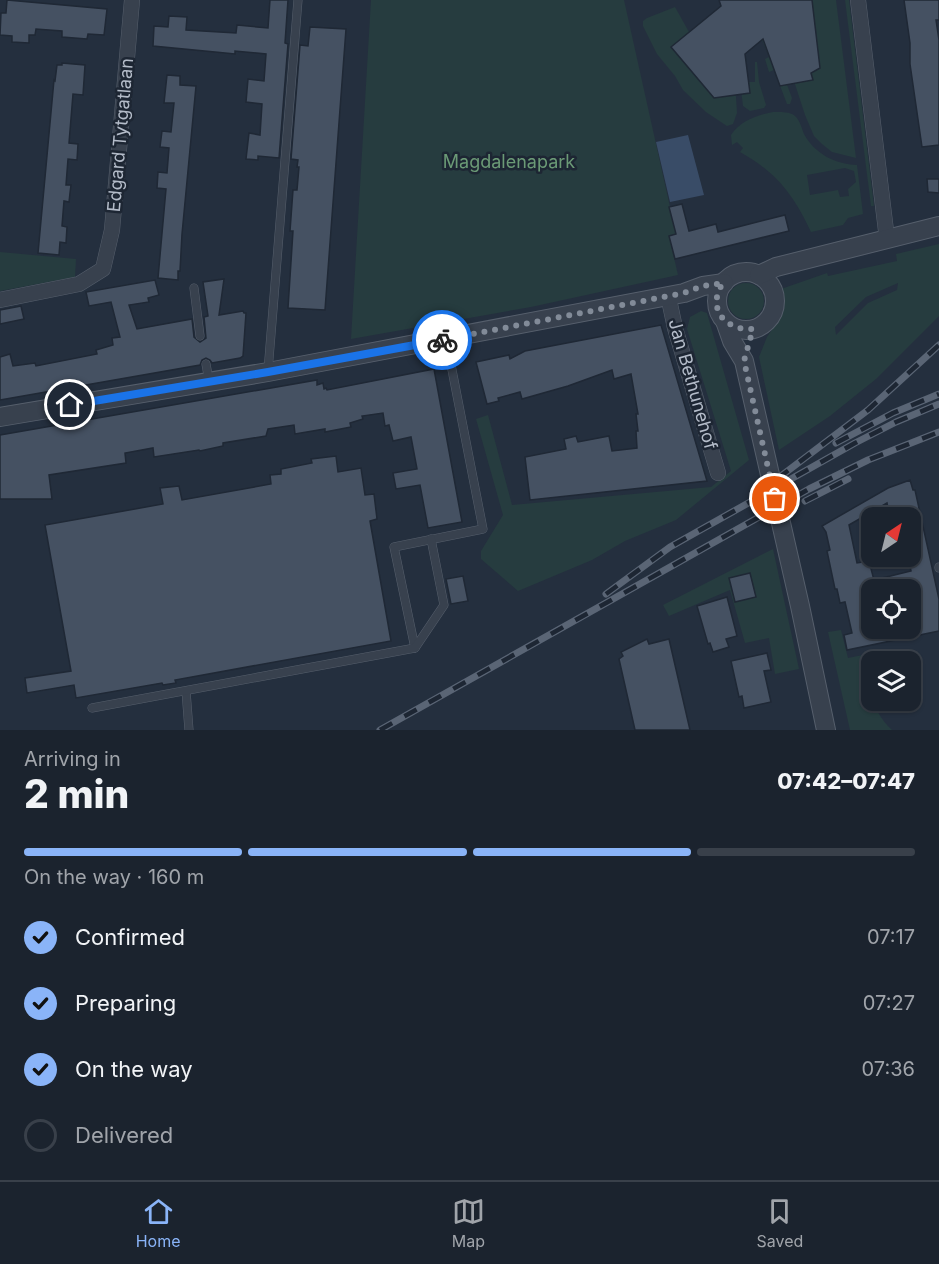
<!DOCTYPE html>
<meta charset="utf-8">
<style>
:root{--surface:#1b232e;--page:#242b36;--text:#f1f3f6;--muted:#a0a4aa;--line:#39404a;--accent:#8ab4f8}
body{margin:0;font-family:Inter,sans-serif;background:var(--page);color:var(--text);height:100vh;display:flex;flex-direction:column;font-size:22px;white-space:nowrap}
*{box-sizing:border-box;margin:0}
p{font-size:20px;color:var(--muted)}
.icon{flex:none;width:33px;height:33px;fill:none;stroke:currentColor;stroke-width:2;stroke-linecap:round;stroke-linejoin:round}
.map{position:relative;height:730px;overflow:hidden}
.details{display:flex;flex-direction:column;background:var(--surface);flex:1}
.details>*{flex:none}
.needle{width:39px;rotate:35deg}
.tools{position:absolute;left:861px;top:507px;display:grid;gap:12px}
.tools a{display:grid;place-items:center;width:60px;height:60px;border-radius:12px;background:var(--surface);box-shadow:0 2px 4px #0004,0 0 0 2px var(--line);font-size:30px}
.pin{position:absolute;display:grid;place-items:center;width:51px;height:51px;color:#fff;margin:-26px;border:3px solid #fff;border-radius:50%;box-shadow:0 2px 6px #0007}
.courier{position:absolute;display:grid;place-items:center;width:60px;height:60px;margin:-30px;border:4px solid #1a73e8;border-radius:50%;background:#fff;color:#222;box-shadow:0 2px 8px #0007}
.overview em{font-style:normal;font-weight:800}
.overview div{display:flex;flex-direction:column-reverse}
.overview{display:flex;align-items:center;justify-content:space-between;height:102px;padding:0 24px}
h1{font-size:39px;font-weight:800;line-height:45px}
.bar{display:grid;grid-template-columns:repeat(4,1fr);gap:9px 6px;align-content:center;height:72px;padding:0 24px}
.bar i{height:8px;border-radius:4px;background:var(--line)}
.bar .active{background:var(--accent)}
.bar p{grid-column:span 4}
ol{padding:0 24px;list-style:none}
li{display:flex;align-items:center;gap:18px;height:66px}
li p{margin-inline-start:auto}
li .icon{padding:6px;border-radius:50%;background:var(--accent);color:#111;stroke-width:4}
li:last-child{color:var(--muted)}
li i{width:33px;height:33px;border:3px solid var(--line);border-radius:50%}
.menu{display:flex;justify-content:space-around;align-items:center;height:84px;border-top:2px solid var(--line);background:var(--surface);font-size:16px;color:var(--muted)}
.menu a{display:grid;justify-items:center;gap:3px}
.menu .active{color:var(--accent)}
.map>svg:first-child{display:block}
.green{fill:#263c3f;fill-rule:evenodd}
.water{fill:#394c67}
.building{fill:#455162;stroke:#1f2835;stroke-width:1.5;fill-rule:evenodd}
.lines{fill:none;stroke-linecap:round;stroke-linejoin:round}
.service-casing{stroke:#565f6c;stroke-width:9}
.minor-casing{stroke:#565f6c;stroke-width:16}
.tertiary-casing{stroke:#565f6c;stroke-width:20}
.service{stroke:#38414e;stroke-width:8}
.minor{stroke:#38414e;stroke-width:15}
.tertiary{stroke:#38414e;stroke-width:18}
.rail-casing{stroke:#5a6575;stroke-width:7}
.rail{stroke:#1d2633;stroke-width:4.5;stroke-dasharray:14;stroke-linecap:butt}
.done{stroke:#828b98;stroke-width:6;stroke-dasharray:0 10.8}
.route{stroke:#1a73e8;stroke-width:8}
.labels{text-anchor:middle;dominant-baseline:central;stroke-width:5;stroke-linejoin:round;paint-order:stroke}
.street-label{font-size:18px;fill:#b4bcc9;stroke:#1d2633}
.park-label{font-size:18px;fill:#6b9a76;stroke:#1d2633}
</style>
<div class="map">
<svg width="939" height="730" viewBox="0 0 939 730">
<rect width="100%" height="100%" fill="#242f3e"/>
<g class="green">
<path d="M 371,0 L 624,0 L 676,234 L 669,236 L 678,275 L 531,307 L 351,339 Z"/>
<path d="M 719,0 L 730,0 L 737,113 L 733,124 L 727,126 L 706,112 L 683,90 L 675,76 L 657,54 L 643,26 L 643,21 L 647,18 L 675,7 L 689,32 L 721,6 Z"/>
<path d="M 742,0 L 786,82 L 792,98 L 790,104 L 787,104 L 774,70 L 769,72 L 765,59 L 769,57 L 762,40 L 745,54 L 748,82 L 755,82 L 755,62 L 757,62 L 759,82 L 766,105 L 764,108 L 750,111 L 743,106 L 740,82 Z"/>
<path d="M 804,0 L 836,0 L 856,158 L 832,152 L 822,144 L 814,136 L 805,115 L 793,78 Z"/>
<path d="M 845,0 L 849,0 L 874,206 L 871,206 Z"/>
<path d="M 773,112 C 780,112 791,111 796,117 C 800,121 802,129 804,134 C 815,154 835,164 857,165 L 863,214 L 848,218 L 843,225 L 811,232 C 793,194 777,173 740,152 L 743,148 L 737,142 L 732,145 L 731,135 C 740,121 757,115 773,112 ZM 845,168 L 854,171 L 856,182 L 848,189 L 849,196 L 840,197 L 838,190 L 810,195 L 807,175 Z"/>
<path d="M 939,244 L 939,316 L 876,379 L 830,416 L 779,450 L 759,357 L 767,337 L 783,313 L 781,289 L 827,273 L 828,276 L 897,261 L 896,254 ZM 898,283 L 897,290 L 868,303 L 836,335 L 835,327 L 866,297 Z"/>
<path d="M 0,252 L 76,259 L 75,277 L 0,291 Z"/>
<circle cx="746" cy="301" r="18"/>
<path d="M 701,311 L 707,313 L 749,460 L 676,520 L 625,541 L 592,560 L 518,591 L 481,559 L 481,551 L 503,515 L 476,419 L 488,415 L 512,505 L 711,487 L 731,471 L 687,329 L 690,317 Z"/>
<path d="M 773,549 L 799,669 L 775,674 L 769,638 L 745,643 L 730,590 L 669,616 L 663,605 Z"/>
<path d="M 841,630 L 848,658 L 873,653 L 874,661 L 872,662 C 872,691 869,708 892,730 L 850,730 L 828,632 Z"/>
</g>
<path class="water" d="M 688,135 L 704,195 L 670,202 L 656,142 Z"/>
<g class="building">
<path d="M 7,0 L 107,9 L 104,35 L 88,34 L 87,39 L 62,37 L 62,31 L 36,29 L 35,35 L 29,35 L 29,43 L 12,42 L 12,36 L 0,35 L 1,13 L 6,13 Z"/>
<path d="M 270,0 L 288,0 L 285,43 L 288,44 L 279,158 L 258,156 L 258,160 L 246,159 L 249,133 L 260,135 L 262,104 L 246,102 L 248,79 L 264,81 L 266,54 L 235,51 L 235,54 L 215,52 L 153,46 L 154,26 L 168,27 L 169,16 L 187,17 L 186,30 L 236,33 L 237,25 L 268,28 Z"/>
<path d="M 719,0 L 812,0 L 820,68 L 811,73 L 813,80 L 780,86 L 763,39 L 745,54 L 750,93 L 714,98 L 671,47 L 721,6 Z"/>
<path d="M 904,0 L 939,0 L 939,20 L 936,20 L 939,40 L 939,145 L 922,147 L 910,64 L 910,43 Z"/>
<path d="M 310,27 L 346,29 L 325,310 L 288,308 L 293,231 L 290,231 L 293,190 L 297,190 L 299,167 L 297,167 L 298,160 L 291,159 L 300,45 L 308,46 Z"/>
<path d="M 62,63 L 85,65 L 83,95 L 73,94 L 69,143 L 78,144 L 77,160 L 68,159 L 66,185 L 71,185 L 70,193 L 69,202 L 64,201 L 62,226 L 67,227 L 66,243 L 60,242 L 59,255 L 38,253 L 54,80 L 55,81 L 57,65 L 62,65 Z"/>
<path d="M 167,75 L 180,76 L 180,85 L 196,86 L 182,234 L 180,271 L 178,271 L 178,280 L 158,278 L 166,189 L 157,188 L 158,172 L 167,173 L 169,148 L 160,147 L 162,131 L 171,132 L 174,103 L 164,103 Z"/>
<path d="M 927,179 L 939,179 L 939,193 L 928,192 Z"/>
<path d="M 682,204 L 689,231 L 716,224 L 718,232 L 785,215 L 789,231 L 675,259 L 669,236 L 676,234 L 669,207 Z"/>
<path d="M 224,279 L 219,315 L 243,311 L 244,313 L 246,313 L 243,356 L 240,358 L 212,363 L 210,360 L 206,358 L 202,360 L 200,365 L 0,400 L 0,357 L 10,354 L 13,366 L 35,363 L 36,366 L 97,354 L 96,350 L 113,345 L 112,338 L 120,337 L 111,302 L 89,306 L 86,292 L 155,280 L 159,295 L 148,298 L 149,302 L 129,305 L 137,329 L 192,319 L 194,337 L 200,342 L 206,338 L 204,317 L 208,316 L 203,282 Z"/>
<path d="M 21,306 L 24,319 L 0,324 L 0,310 Z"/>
<path d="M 661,325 L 707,481 L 530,500 L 525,457 L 566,449 L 564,439 L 576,436 L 578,442 L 609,436 L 612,451 L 637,448 L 636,431 L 638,431 L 636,414 L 638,414 L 631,374 L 614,379 L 612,370 L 568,386 L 522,399 L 520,392 L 498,398 L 499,401 L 487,404 L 476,362 L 509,355 L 510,359 L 525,351 Z"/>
<path d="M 434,369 L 462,522 L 428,528 L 420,485 L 396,489 L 393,473 L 417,469 L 411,437 L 393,441 L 389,425 L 385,426 L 383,413 L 362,416 L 363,419 L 350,423 L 351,427 L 325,432 L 325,429 L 295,434 L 294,425 L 268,429 L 266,436 L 223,443 L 223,446 L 200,451 L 199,450 L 154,457 L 153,448 L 125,453 L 126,463 L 49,475 L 52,499 L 0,499 L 0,435 L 317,380 L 317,385 L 323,383 L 324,389 L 326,388 L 327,390 Z"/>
<path d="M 336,456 L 338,472 L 361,468 L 365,495 L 374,494 L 377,519 L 370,521 L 391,641 L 175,680 L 176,683 L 163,685 L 162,683 L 76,698 L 74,685 L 27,693 L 25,678 L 71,671 L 45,525 L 163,504 L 160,488 L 179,486 L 182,500 L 271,484 L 270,475 L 281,474 L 281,469 L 312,463 L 311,459 Z"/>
<path d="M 910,480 L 913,490 L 915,490 L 939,599 L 939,631 L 847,650 L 844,635 L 852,633 L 845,602 L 840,603 L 837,589 L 835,589 L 827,551 L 830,550 L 826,532 L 822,526 L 888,488 ZM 887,503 L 890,518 L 910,518 L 910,556 L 908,556 L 911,571 L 874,580 L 869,561 L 857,563 L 849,525 ZM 872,590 L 910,590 L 910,628 L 872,628 Z"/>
<path d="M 750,573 L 756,597 L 735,602 L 729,578 Z"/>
<path d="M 463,576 L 468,601 L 451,604 L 446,579 Z"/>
<path d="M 727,597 L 737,636 L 726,639 L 729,647 L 713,652 L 710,643 L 708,644 L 697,606 Z"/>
<path d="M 647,639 L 649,644 L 669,639 L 690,730 L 635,730 L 619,659 L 623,656 L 621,652 Z"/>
<path d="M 767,653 L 771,670 L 764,671 L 771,702 L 744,708 L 742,696 L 739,697 L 731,661 Z"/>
</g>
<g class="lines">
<g class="service-casing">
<g id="service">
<path d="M 194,288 L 200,336"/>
<path d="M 206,364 L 209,381"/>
<path d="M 268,371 L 298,0"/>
<path d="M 939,567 L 939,568"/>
<path d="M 415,648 L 394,547 L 483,529 L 446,339"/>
<path d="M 186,691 L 189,730"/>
<path d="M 92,708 L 415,648 L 444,605 L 431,539"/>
</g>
</g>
<g class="minor-casing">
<g id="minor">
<path d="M 858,0 L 887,239"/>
<path d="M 668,295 L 675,328 L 718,473"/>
<path d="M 0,300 L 79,284 L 103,269 L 112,230 L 132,0"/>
</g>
</g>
<g class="tertiary-casing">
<g id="tertiary">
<circle cx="746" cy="301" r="29"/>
<path d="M 759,275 L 776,267 L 939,226"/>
<path d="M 725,321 L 732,341 L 744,361 L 800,606 L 826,730"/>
<path d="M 0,417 L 268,372 L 684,293 L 703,286 L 724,283"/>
</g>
</g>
<use href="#service" class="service"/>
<use href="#minor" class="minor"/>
<use href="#tertiary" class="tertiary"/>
<g class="rail-casing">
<g id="rail">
<path d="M 836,443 L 893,413 L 939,394"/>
<path d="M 777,479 L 868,410 L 939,345"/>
<path d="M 805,501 L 848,479"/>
<path d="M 606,594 L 670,547 L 855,443 L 896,422 L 939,404"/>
<path d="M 380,730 L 809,489 L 868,460 L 939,432"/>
</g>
</g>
<use href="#rail" class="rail"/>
</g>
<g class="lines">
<path class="done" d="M 442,340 L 684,293 L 703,286 L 723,283 C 706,308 725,331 753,329 L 744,361 L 775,499"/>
<path class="route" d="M 70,405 L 268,372 L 442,340"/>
</g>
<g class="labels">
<g class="street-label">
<text transform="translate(120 135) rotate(-85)">Edgard Tytgatlaan</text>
<text transform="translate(693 384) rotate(74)">Jan Bethunehof</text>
</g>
<g class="park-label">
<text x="509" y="161">Magdalenapark</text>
</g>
</g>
</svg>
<div class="tools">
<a><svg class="needle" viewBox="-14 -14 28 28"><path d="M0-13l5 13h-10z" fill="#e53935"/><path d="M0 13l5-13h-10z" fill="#a0a4aa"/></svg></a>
<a><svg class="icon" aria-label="locate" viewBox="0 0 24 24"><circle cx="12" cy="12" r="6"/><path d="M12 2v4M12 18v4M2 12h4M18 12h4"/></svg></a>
<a><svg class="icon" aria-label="layers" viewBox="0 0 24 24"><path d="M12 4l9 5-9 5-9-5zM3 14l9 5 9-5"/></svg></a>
</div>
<div class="pin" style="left:775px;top:499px;background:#ea580c"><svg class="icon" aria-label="bag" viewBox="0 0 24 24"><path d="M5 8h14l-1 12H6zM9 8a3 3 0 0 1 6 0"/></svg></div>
<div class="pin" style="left:70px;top:405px;background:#1f2937"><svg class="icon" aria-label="home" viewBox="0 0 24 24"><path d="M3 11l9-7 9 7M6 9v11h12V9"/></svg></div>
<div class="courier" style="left:442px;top:340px"><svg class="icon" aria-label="bike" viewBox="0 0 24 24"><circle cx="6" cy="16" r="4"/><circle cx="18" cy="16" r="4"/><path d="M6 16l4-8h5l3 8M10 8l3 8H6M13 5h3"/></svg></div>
</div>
<section class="details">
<div class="overview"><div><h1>2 min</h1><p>Arriving in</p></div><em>07:42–07:47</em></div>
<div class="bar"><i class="active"></i><i class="active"></i><i class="active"></i><i></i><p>On the way · 160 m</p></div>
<ol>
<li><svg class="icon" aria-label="check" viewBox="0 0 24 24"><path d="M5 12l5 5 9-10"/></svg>Confirmed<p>07:17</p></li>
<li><svg class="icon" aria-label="check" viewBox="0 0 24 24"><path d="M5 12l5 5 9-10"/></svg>Preparing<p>07:27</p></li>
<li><svg class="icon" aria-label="check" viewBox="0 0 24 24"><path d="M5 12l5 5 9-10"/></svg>On the way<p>07:36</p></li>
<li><i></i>Delivered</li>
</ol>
</section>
<nav class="menu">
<a class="active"><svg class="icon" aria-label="home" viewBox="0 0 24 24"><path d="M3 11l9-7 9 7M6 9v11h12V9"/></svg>Home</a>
<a><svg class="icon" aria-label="map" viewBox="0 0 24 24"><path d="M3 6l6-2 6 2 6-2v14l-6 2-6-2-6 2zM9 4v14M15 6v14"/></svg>Map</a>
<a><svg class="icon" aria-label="saved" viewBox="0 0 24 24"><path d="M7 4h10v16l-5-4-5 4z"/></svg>Saved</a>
</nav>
